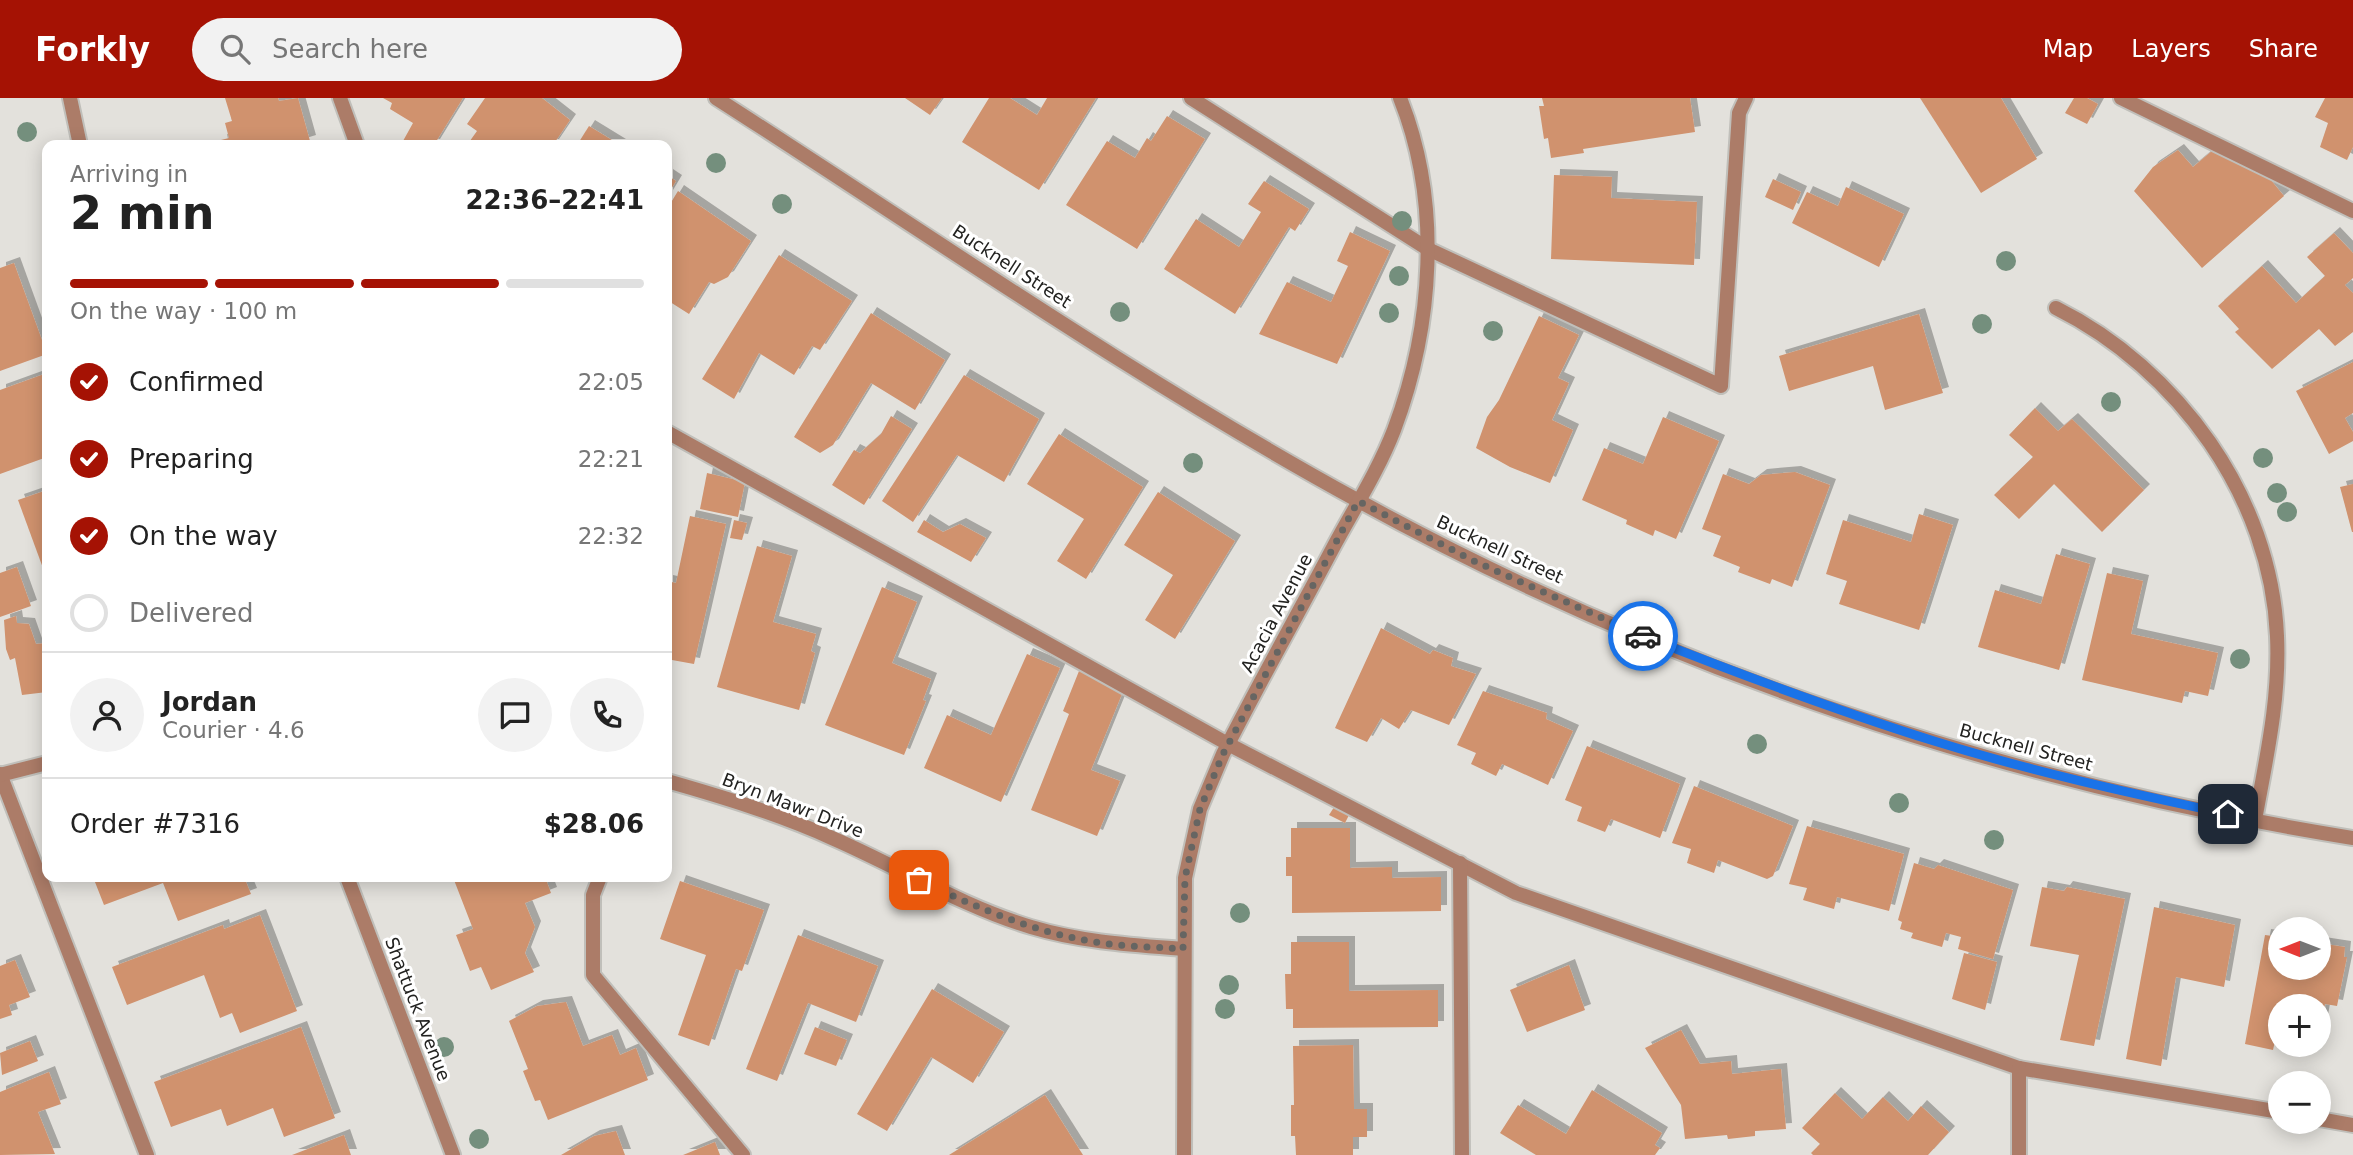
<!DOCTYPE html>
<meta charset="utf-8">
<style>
:root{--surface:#fff;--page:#f2f2f2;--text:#222;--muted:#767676;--line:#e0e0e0;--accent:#a51204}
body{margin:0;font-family:"DejaVu Sans",sans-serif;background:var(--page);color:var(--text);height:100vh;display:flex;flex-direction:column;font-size:26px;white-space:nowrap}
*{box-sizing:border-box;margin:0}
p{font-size:23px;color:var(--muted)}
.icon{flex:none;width:38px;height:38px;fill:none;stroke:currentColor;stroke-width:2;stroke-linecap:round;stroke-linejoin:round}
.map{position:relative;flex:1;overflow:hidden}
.details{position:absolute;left:42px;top:42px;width:630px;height:742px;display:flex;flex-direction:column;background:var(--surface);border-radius:14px;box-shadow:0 4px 18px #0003}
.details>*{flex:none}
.needle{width:46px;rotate:270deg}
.controls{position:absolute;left:2268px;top:819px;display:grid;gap:14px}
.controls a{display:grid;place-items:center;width:63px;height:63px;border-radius:50%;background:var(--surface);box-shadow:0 4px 18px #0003;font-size:35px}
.pin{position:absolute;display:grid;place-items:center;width:60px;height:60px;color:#fff;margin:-30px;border-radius:14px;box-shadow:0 4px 10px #0006}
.courier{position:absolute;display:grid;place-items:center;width:70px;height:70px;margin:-35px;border:5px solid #1a73e8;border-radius:50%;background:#fff;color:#222;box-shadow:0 2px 9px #0007}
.headline em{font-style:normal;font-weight:700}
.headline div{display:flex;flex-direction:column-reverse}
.headline{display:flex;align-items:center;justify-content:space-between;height:119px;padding:0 28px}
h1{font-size:46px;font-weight:700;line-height:52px}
.bar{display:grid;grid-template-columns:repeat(4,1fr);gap:10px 7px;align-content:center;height:84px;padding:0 28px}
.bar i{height:9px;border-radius:5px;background:var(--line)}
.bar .selected{background:var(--accent)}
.bar p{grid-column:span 4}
.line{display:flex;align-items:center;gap:18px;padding:0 28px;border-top:2px solid var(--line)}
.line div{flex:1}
.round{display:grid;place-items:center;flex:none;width:74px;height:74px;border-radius:37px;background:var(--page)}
ol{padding:0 28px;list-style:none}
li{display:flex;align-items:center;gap:21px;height:77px}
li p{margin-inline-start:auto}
li .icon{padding:7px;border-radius:50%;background:var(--accent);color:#fff;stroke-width:4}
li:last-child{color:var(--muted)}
li i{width:38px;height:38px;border:4px solid var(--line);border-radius:50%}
header{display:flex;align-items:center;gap:42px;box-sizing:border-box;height:98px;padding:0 35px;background:var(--accent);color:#fff}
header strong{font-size:33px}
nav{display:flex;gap:38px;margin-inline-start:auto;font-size:24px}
.search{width:490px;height:63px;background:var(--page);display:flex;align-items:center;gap:18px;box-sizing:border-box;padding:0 24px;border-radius:38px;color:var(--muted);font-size:26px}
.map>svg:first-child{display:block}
.building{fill:#d0926e;filter:url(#shadow)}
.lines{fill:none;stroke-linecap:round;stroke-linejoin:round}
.service-casing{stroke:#c0bfba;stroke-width:18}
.minor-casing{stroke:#c0bfba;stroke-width:18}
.service{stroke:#ac7c68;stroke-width:14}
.minor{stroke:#ac7c68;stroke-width:14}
.tree{fill:#748f7d}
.done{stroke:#666562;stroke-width:7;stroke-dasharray:0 12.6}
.route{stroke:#1a73e8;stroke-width:9}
.labels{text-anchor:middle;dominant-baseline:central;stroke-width:6;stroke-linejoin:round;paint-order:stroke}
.street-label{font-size:18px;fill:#222220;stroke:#fff}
</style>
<header>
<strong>Forkly</strong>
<div class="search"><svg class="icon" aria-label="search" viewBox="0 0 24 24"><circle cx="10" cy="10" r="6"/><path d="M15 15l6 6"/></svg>Search here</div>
<nav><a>Map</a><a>Layers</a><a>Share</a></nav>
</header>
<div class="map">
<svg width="2353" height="1057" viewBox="0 0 2353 1057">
<defs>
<filter id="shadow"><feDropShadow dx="6" dy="-6" stdDeviation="0" flood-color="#0004"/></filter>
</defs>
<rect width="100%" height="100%" fill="#e3e1dc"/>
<g class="building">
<path d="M 225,0 L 278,0 L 279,3 L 298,0 L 310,43 L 297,47 L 222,47 L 221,42 L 229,40 L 225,25 L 232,23 Z"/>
<path d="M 383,0 L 463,0 L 434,47 L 409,47 L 403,43 L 413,25 L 390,11 L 392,5 Z"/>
<path d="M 485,0 L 542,0 L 570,22 L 553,47 L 467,47 L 477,33 L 467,26 Z"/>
<path d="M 905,0 L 942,0 L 930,17 Z"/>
<path d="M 989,0 L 1010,0 L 1037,17 L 1047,0 L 1096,0 L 1039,92 L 962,44 Z"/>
<path d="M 1542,0 L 1690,0 L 1695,34 L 1583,51 L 1584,55 L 1551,60 L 1548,40 L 1544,41 L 1539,8 L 1544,8 Z"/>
<path d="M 1920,0 L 2001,0 L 2037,61 L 1981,95 Z"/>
<path d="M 2074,0 L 2087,0 L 2098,6 L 2087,26 L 2065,15 Z"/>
<path d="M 2325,0 L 2353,0 L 2353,49 L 2347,62 L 2320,49 L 2328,25 L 2315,19 Z"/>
<path d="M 1167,18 L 1205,41 L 1137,151 L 1066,107 L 1107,43 L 1135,60 L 1147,40 L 1151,43 Z"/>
<path d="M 589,28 L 620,47 L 577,47 Z"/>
<path d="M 2178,52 L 2193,69 L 2212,53 L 2256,73 L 2261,70 L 2284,98 L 2202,170 L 2134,93 L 2153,69 Z"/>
<path d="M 667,77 L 676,83 L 667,98 Z"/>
<path d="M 1554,77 L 1612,79 L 1611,100 L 1697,104 L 1694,167 L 1551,161 Z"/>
<path d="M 1773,81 L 1801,94 L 1793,112 L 1765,99 Z"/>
<path d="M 1264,83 L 1309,111 L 1295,133 L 1289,129 L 1235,216 L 1164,171 L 1196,121 L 1239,149 L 1261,114 L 1248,106 Z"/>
<path d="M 1846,89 L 1904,116 L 1879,169 L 1792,125 L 1807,94 L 1838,108 Z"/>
<path d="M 678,93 L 751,143 L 728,179 L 714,186 L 709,184 L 689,216 L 667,202 L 667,111 Z"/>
<path d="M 1350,134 L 1390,153 L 1337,266 L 1259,236 L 1287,184 L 1331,204 L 1348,168 L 1337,163 Z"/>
<path d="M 2334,135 L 2353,155 L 2353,180 L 2345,187 L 2353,195 L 2353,234 L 2335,248 L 2319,231 L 2272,271 L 2235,234 L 2239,231 L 2218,208 L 2262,168 L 2296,205 L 2325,178 L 2307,159 Z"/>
<path d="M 779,157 L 852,203 L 820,252 L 812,248 L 794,277 L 759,255 L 734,301 L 702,281 Z"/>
<path d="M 14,165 L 47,256 L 0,273 L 0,170 Z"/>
<path d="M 871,215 L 945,262 L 915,312 L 871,285 L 833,347 L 820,355 L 794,339 Z"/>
<path d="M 1919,216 L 1943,295 L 1885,312 L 1873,268 L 1789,293 L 1779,258 Z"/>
<path d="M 1539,218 L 1579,237 L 1558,280 L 1569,285 L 1552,322 L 1573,332 L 1550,385 L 1510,369 L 1476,350 L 1487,319 L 1499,302 Z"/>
<path d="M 2353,264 L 2353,315 L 2345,320 L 2353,334 L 2353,343 L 2329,356 L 2296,293 Z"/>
<path d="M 47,275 L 47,359 L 0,376 L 0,292 Z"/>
<path d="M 964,277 L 1039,321 L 1004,384 L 957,357 L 913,424 L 882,403 Z"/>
<path d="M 2035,310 L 2058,333 L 2072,321 L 2144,392 L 2102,434 L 2054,386 L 2019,421 L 1994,397 L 2033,359 L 2009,337 Z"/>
<path d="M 891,318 L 912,331 L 864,407 L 832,387 L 854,352 L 860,355 L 881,336 Z"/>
<path d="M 1663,319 L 1719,343 L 1676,441 L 1655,432 L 1653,438 L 1626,426 L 1627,422 L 1582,402 L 1604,350 L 1643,366 Z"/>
<path d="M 1059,336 L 1143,389 L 1086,481 L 1057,463 L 1084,421 L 1027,386 Z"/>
<path d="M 1795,374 L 1830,387 L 1792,489 L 1772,481 L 1770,486 L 1738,474 L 1740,469 L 1713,458 L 1721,438 L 1702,431 L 1723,376 L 1749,386 L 1761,377 Z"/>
<path d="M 707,375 L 745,384 L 738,419 L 700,411 Z"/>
<path d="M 2353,386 L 2353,434 L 2352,434 L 2340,389 Z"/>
<path d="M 47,392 L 47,481 L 18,402 Z"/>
<path d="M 1158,394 L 1235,443 L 1175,541 L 1145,522 L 1173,477 L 1124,447 Z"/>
<path d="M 1919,416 L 1953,427 L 1919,532 L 1839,506 L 1847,483 L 1826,476 L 1843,422 L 1911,444 Z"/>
<path d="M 690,418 L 726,426 L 694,566 L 672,562 L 671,566 L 667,565 L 667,483 L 676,485 Z"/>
<path d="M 734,422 L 747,425 L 742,442 L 730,440 Z"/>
<path d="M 924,422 L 943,434 L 960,426 L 986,440 L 971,464 L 917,434 Z"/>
<path d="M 757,448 L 792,458 L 773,524 L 816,536 L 811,553 L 815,555 L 799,612 L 717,589 Z"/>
<path d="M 2056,456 L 2090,466 L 2059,572 L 1978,549 L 1995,492 L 2041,506 Z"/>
<path d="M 17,469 L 31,508 L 0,519 L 0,475 Z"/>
<path d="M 2107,475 L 2143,483 L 2131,536 L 2218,555 L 2208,598 L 2185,593 L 2182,605 L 2082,582 Z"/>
<path d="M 882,489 L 917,504 L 892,565 L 931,581 L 923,602 L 926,603 L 904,657 L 825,627 Z"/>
<path d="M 16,518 L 17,525 L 29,526 L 36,546 L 47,545 L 47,594 L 22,597 L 15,560 L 10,562 L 6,551 L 4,522 Z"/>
<path d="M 1381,530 L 1430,556 L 1433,552 L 1453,560 L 1451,568 L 1476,576 L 1449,627 L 1411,612 L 1399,631 L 1381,620 L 1367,644 L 1335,630 Z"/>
<path d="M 1027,556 L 1060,570 L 1001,704 L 924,670 L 947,617 L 991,637 Z"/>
<path d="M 1079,573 L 1124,591 L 1091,672 L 1120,683 L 1097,738 L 1031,712 L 1069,616 L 1063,613 Z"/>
<path d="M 1483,593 L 1547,615 L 1546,621 L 1573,633 L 1548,687 L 1502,666 L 1496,678 L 1471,666 L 1476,655 L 1457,647 Z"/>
<path d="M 1587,648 L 1680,686 L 1660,740 L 1611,721 L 1605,734 L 1577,723 L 1582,709 L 1565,702 Z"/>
<path d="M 1694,688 L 1793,728 L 1773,778 L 1767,781 L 1718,762 L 1714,775 L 1687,765 L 1691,751 L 1672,745 Z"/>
<path d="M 1338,703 L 1352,711 L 1345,725 L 1329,717 Z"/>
<path d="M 1807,728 L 1904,756 L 1889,813 L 1837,799 L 1834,811 L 1803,802 L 1807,790 L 1789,786 Z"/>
<path d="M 1291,730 L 1350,730 L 1350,770 L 1392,769 L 1392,780 L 1441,779 L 1441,813 L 1292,815 L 1292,778 L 1286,778 L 1286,759 L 1291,759 Z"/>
<path d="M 1914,765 L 1934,771 L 1938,767 L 2013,792 L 1993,861 L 1958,851 L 1961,839 L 1946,835 L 1942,849 L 1911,840 L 1913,835 L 1900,831 L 1902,824 L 1898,822 Z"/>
<path d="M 93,779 L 244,779 L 251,796 L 178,823 L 163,785 L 104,807 Z"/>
<path d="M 456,779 L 545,779 L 551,795 L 525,805 L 535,829 L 525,855 L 534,874 L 491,892 L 481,869 L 470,873 L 456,837 L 473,831 L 454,782 Z"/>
<path d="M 680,783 L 764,812 L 742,873 L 736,871 L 709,948 L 678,937 L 706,857 L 660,841 Z"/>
<path d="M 2042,789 L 2064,793 L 2067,789 L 2125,801 L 2094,948 L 2060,942 L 2079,857 L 2030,848 Z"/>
<path d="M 2154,809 L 2235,827 L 2224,889 L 2176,879 L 2161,968 L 2126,961 Z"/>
<path d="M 260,817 L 297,913 L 240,935 L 232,915 L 220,920 L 204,877 L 127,907 L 112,869 L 223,827 L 224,831 Z"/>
<path d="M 798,837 L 878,868 L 856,924 L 808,905 L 777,983 L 746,971 Z"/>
<path d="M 2265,837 L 2280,839 L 2280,870 L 2319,870 L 2319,845 L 2345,849 L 2344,859 L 2347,859 L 2337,908 L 2325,906 L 2320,934 L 2319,908 L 2280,908 L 2280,944 L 2275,943 L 2273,952 L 2245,946 Z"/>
<path d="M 1291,844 L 1349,844 L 1349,893 L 1438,892 L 1438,929 L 1293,930 L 1293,911 L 1286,911 L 1285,876 L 1291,876 Z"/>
<path d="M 1964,855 L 1997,864 L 1985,912 L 1952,901 Z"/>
<path d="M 15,862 L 30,899 L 9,907 L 12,917 L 0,921 L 0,868 Z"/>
<path d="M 1569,867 L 1585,912 L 1527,934 L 1510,892 Z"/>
<path d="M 932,891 L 1004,934 L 973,985 L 931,959 L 887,1033 L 857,1016 Z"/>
<path d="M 566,904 L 583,948 L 612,937 L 620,957 L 636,950 L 648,982 L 548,1022 L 540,1002 L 535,1003 L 523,973 L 528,971 L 509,923 L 537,908 Z"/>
<path d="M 301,929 L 335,1020 L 284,1039 L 273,1010 L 227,1028 L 221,1011 L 171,1029 L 154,984 Z"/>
<path d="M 815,929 L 847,942 L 836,968 L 804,956 Z"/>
<path d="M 1681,932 L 1700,966 L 1731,963 L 1732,976 L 1781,971 L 1786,1031 L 1755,1033 L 1755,1038 L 1728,1041 L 1727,1037 L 1685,1041 L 1681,1007 L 1645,950 Z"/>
<path d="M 30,943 L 38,963 L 2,977 L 0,955 Z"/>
<path d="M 1353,947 L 1354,1011 L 1367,1011 L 1367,1039 L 1353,1039 L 1353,1057 L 1296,1057 L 1295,1038 L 1291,1038 L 1291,1007 L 1294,1007 L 1293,948 Z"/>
<path d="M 49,974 L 61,1006 L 38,1014 L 55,1056 L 0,1057 L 0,994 Z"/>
<path d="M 1592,992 L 1662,1035 L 1655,1047 L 1660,1050 L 1655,1057 L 1536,1057 L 1500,1035 L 1518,1007 L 1566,1036 Z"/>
<path d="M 1835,995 L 1862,1021 L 1883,999 L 1908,1023 L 1921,1008 L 1949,1034 L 1928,1057 L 1813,1057 L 1811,1055 L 1820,1046 L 1802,1030 Z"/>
<path d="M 1045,997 L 1083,1057 L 949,1057 Z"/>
<path d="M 616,1033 L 625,1057 L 561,1057 L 594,1038 Z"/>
<path d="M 344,1037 L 351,1057 L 292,1057 Z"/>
<path d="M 715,1044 L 720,1057 L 683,1057 Z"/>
</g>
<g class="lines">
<g class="service-casing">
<g id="service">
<path d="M 340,0 L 357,47"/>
<path d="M 1191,0 L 1428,151 L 1721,288 L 1739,15 L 1746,0"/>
<path d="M 2121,0 L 2353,113"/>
<path d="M 667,334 L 1228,646 L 1516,795 L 2019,970 L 2280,1014"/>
<path d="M 0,676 L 147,1057"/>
<path d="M 1460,765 L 1462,1057"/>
<path d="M 600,779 L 593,797 L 593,877 L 743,1057"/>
<path d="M 2019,970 L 2019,1057"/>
<path d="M 2319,1021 L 2353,1027"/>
</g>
</g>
<g class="minor-casing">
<g id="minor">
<path d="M 70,0 L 80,47"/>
<path d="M 716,0 C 928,136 1136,281 1357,402 C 1664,571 2007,685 2353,740"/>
<path d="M 2056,210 C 2178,271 2271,399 2277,538 C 2280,601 2266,661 2255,722"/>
<path d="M 0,677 L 47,665"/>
<path d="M 667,683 C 723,699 779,716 832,740 C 899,769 961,808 1031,829 C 1081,844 1132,847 1183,851"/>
<path d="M 347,779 L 453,1057"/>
<path d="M 1184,1057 L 1185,780 L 1200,711 L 1223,656 C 1259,585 1298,516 1335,446 C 1355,409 1379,371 1394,332 C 1433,228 1442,105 1400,0"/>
</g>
</g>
<use href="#service" class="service"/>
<use href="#minor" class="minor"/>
</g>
<g class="tree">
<circle cx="27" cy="34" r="10"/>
<circle cx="716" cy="65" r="10"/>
<circle cx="782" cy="106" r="10"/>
<circle cx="1402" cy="123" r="10"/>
<circle cx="2006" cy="163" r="10"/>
<circle cx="1399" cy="178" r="10"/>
<circle cx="1120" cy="214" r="10"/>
<circle cx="1389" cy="215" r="10"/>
<circle cx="1982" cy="226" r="10"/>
<circle cx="1493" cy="233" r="10"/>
<circle cx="2111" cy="304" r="10"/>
<circle cx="2263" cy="360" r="10"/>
<circle cx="1193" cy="365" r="10"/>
<circle cx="2277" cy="395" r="10"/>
<circle cx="2287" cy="414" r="10"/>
<circle cx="2240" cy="561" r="10"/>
<circle cx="1757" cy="646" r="10"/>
<circle cx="1899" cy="705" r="10"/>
<circle cx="1994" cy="742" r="10"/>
<circle cx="1240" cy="815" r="10"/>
<circle cx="1229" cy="887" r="10"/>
<circle cx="1225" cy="911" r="10"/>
<circle cx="444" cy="949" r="10"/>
<circle cx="479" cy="1041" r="10"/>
</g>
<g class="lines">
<path class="done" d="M 919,782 C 977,810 1038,836 1102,845 C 1129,849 1157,849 1183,851 L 1185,780 L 1200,711 L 1223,656 L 1358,403 L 1476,464 L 1643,538"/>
<path class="route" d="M 1643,538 C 1739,576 1835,612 1934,643 C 2030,673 2129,695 2228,716"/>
</g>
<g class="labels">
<g class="street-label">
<text transform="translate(1012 168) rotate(33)">Bucknell Street</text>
<text transform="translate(1500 451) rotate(25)">Bucknell Street</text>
<text transform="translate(1276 515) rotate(-62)">Acacia Avenue</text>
<text transform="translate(2026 649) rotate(15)">Bucknell Street</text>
<text transform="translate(793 707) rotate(21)">Bryn Mawr Drive</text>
<text transform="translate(418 911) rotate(69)">Shattuck Avenue</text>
</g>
</g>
</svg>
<div class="controls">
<a><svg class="needle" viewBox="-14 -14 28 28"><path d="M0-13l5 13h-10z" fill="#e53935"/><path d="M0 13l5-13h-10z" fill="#767676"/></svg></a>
<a>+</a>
<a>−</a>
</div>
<div class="pin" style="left:919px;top:782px;background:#ea580c"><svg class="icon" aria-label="bag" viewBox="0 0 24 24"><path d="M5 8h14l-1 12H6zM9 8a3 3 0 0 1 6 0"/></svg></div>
<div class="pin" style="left:2228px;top:716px;background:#1f2937"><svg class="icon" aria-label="home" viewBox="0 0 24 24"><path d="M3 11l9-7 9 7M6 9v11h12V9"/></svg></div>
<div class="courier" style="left:1643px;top:538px"><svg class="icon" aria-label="car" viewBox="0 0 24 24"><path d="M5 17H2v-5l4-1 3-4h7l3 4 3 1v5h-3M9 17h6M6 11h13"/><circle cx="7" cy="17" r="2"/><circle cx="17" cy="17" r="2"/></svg></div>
<section class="details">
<div class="headline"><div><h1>2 min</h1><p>Arriving in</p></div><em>22:36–22:41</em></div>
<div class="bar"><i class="selected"></i><i class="selected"></i><i class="selected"></i><i></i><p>On the way · 100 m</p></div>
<ol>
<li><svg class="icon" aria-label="check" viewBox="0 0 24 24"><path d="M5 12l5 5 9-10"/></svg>Confirmed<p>22:05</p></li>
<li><svg class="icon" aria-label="check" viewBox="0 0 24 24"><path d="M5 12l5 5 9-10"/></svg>Preparing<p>22:21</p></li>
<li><svg class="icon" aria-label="check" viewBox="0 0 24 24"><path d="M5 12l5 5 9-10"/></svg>On the way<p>22:32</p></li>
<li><i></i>Delivered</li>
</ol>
<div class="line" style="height:126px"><a class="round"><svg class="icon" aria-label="person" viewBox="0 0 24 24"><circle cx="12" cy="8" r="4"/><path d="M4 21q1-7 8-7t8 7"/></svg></a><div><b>Jordan</b><p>Courier · 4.6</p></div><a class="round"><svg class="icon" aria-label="chat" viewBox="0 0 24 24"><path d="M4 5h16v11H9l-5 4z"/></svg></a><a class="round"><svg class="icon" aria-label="phone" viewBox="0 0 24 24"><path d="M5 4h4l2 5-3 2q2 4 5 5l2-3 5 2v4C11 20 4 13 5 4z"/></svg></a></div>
<div class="line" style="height:91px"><div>Order #7316</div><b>$28.06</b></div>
</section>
</div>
